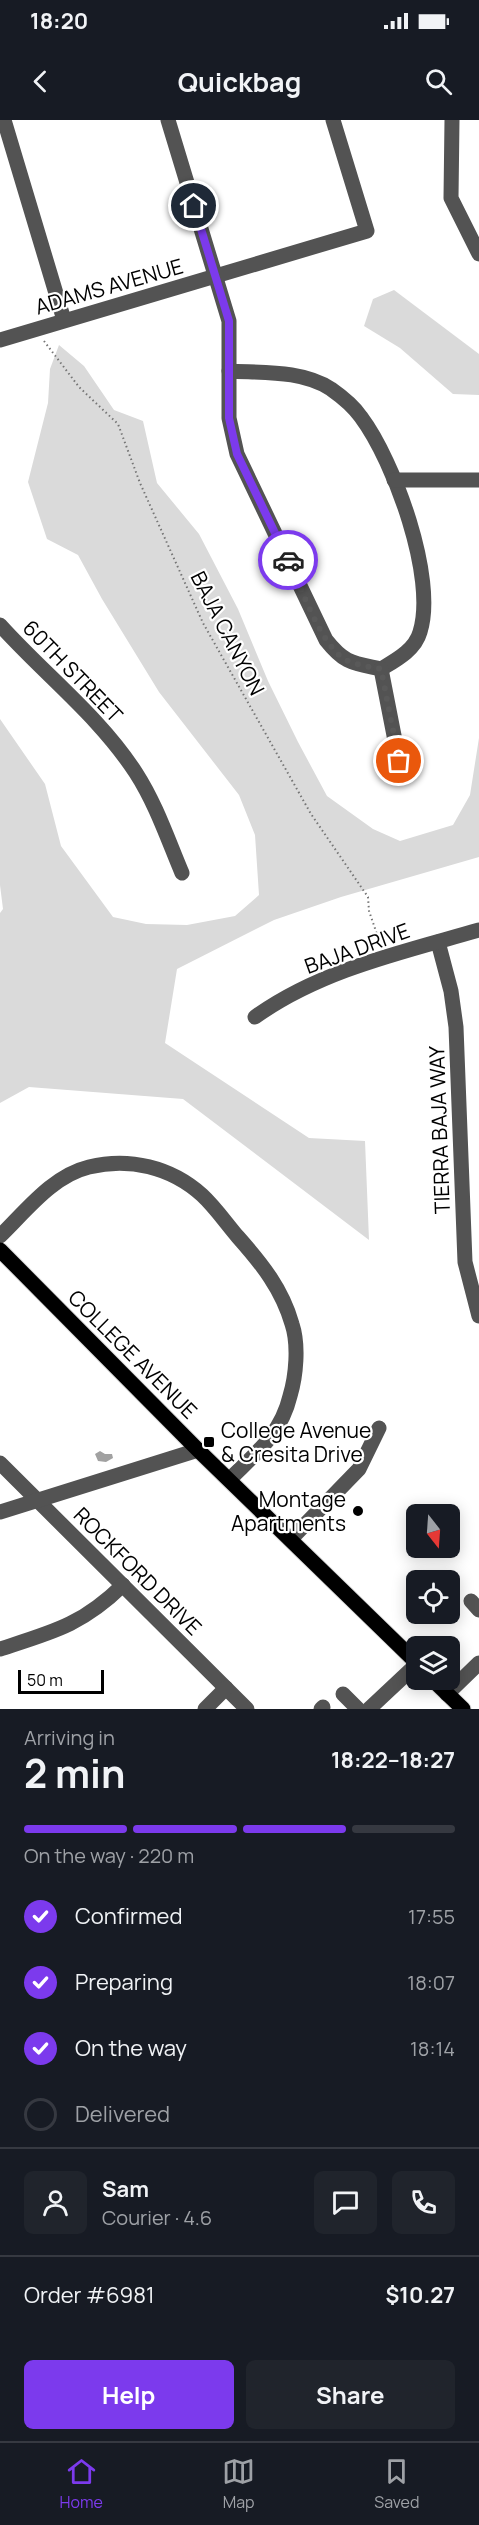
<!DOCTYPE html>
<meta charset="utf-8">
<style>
:root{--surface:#171b24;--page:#20242c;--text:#f1f3f6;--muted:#9ea1a6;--line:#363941;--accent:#7c3aed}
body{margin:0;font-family:Manrope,sans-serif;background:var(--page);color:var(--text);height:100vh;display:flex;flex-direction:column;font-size:22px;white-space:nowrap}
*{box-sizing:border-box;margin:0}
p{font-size:20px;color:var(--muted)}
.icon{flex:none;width:33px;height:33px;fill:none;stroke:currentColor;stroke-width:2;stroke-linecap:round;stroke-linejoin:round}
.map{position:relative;height:1589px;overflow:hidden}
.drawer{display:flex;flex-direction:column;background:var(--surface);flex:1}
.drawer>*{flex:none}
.needle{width:39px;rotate:163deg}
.fabs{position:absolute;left:406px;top:1384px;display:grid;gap:12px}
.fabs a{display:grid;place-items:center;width:54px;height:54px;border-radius:9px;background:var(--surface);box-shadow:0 3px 15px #0003;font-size:30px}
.scale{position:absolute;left:18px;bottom:15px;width:86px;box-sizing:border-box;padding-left:6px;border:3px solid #000;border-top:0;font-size:16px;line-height:21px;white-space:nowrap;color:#000;-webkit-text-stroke:4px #fff;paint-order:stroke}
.pin{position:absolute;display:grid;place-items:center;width:51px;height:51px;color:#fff;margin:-26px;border:3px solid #fff;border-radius:50%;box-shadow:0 2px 6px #0007}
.courier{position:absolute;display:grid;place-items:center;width:60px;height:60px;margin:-30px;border:4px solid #7c3aed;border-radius:50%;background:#fff;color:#222;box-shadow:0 2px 8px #0007}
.head em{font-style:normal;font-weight:700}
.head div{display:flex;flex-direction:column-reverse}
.head{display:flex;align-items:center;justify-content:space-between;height:102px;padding:0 24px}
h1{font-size:39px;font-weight:700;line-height:45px}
.bar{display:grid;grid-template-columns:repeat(4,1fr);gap:9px 6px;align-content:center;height:72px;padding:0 24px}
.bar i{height:8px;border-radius:4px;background:var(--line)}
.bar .on{background:var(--accent)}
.bar p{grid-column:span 4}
.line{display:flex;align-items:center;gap:15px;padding:0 24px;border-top:2px solid var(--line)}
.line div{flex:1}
.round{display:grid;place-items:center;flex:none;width:63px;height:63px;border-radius:9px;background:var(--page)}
ol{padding:0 24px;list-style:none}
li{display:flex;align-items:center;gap:18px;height:66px}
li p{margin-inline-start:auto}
li .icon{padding:6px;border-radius:50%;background:var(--accent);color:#fff;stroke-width:4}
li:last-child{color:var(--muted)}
li i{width:33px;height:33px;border:3px solid var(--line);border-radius:50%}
.primary-button{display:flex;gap:12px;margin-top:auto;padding:12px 24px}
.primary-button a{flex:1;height:69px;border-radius:9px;background:var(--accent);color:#fff;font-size:24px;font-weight:700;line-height:69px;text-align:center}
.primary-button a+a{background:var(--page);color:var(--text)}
.status{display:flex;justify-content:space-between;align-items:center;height:42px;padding:0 30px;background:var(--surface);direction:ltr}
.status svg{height:16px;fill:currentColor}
header{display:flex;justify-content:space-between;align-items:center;height:78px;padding:0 24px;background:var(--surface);font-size:27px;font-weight:700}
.tabs{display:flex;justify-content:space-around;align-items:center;height:84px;border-top:2px solid var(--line);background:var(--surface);font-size:16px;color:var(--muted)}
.tabs a{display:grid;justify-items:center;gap:3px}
.tabs .on{color:var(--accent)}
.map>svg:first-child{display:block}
.green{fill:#dadada}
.water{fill:#a1a1a1}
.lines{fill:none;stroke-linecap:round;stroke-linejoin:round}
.major-casing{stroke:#dbdbdb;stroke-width:17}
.path{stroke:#757575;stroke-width:2;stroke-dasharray:1.5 3;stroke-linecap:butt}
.minor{stroke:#535353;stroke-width:15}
.major{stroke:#000;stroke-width:15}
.done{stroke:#595959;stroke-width:6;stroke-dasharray:0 10.8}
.route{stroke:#7c3aed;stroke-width:8}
.poi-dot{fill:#000;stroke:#fff;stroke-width:2}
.labels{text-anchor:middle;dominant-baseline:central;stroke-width:4.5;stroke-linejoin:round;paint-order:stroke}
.street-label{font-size:21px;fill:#000;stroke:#fff}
.poi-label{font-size:21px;fill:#000;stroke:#fff;text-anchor:start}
</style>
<div class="status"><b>18:20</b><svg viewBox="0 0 49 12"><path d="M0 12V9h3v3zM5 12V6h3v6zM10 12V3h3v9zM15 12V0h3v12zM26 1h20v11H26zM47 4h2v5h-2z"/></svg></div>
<header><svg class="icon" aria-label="back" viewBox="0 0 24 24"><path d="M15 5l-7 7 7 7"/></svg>Quickbag<svg class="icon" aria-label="search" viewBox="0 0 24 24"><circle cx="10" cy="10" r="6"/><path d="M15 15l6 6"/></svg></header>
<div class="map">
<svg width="479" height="1589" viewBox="0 0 479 1589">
<rect width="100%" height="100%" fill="#fff"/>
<g class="green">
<path d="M 394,170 L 479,234 L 479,275 L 453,274 L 400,228 L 364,206 L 373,179 Z"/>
<path d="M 59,225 L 84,246 L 114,290 L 143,301 L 157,363 L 199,414 L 238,489 L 268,561 L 298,622 L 327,676 L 373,709 L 400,721 L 453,705 L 470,675 L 479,618 L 479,737 L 341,777 L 274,800 L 177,849 L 165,923 L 309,1018 L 365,1021 L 369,1120 L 183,979 L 29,967 L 0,983 L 0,793 L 3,789 L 0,765 L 0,599 L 45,664 L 61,726 L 113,797 L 146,804 L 187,805 L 235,796 L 259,775 L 255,715 L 239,675 L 159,572 L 102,479 L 78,435 L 47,419 L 28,362 L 48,283 L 50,249 Z"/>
</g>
<path class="water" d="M 100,1331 L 105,1334 L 112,1334 L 113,1338 L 106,1342 L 98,1341 L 95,1334 Z"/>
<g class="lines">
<g class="major-casing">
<g id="major">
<path d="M 0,1130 L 198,1330 L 417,1543"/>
<path d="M 433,1560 L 463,1589"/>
</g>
</g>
<path class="path" d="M 44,221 L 79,267 L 118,304 L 140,363 L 203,503 L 311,694 L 368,777 L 369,791 L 381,826"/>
<g class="minor">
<path d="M 4,0 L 64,200"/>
<path d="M 168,0 L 229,201 L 229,298 L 237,334 L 326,520 C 345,544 353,543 381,549"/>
<path d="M 452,0 L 451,78 L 479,134"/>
<path d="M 0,220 L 367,111 L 333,0"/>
<path d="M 229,251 C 262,253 302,250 331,269 C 341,276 354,287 361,297 C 394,341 437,458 420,512 C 415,530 396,540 381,549"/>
<path d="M 394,360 L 479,360"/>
<path d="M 0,505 C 45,555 99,596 136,653 C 156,684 168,720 182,753"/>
<path d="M 381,549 L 399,641"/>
<path d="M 438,822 L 451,871 L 456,907 L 465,1142 L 479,1196"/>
<path d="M 255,897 C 320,850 403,832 479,810"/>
<path d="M 0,1116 C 26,1091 52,1056 89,1047 C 129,1037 171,1047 202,1075 C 215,1087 226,1103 238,1117 C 262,1144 282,1169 292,1204 C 299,1225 296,1256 290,1276 C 281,1314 256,1333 230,1359"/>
<path d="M 0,1343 L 247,1589"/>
<path d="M 0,1392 L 198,1330"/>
<path d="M 291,1419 L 359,1349 L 379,1308"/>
<path d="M 471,1481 L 479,1490"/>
<path d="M 0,1529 C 53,1512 82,1505 123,1465"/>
<path d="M 343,1574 L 358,1589"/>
<path d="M 447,1574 L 479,1543"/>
<path d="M 205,1589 L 226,1568"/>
<path d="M 321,1589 L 323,1587"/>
<path d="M 369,1589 L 417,1544"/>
</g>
<use href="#major" class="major"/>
</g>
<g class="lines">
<path class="done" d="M 288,440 C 300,465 318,516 338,534 C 349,545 367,546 381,549 L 399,641"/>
<path class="route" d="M 194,86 L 229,201 L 229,298 L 237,334 L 288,440"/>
</g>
<g class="poi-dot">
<rect x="203" y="1316" width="12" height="12" rx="3"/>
<circle cx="358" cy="1391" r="6"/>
</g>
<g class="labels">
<g class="street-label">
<text transform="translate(109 166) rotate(-16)">ADAMS AVENUE</text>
<text transform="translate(228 513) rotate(63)">BAJA CANYON</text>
<text transform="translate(73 551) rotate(46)">60TH STREET</text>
<text transform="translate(357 828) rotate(-20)">BAJA DRIVE</text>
<text transform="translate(439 1010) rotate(-92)">TIERRA BAJA WAY</text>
<text transform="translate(133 1234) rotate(45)">COLLEGE AVENUE</text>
<text transform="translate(138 1451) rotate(45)">ROCKFORD DRIVE</text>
</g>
<g class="poi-label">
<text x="221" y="1310">College Avenue<tspan x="221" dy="24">&amp; Cresita Drive</tspan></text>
<text x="346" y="1379" text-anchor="end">Montage<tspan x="346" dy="24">Apartments</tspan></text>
</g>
</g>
</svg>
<div class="fabs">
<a><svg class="needle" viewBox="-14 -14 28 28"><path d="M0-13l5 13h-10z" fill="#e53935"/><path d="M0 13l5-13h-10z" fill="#9ea1a6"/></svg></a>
<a><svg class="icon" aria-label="locate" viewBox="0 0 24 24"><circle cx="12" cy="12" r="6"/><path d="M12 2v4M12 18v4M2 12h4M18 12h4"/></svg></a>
<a><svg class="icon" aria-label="layers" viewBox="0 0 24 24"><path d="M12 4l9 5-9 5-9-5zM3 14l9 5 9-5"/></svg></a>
</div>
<div class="scale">50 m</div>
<div class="pin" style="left:399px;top:641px;background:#ea580c"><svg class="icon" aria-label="bag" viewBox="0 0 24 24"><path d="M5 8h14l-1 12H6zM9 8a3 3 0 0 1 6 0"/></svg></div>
<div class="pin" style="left:194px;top:86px;background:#1f2937"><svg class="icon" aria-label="home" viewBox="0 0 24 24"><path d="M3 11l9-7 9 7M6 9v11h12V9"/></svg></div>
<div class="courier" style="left:288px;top:440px"><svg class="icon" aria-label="car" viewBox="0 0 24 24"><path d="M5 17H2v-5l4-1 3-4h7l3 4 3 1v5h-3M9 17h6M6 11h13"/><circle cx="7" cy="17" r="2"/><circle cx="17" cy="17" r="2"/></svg></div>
</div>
<section class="drawer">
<div class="head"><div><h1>2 min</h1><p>Arriving in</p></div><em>18:22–18:27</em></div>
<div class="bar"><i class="on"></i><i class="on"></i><i class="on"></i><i></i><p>On the way · 220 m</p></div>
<ol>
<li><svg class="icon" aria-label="check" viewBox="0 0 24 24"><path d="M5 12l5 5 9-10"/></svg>Confirmed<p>17:55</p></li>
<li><svg class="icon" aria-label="check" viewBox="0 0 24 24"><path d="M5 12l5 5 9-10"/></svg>Preparing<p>18:07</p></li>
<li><svg class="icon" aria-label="check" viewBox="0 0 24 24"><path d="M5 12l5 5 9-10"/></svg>On the way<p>18:14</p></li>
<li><i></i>Delivered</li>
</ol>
<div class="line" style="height:108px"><a class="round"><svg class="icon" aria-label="person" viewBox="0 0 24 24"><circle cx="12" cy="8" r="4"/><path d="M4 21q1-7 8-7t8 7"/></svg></a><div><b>Sam</b><p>Courier · 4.6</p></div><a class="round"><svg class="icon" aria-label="chat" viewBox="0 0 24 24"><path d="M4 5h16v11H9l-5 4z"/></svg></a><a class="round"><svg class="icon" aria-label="phone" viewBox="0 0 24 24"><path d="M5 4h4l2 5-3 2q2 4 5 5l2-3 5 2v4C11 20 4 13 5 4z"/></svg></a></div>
<div class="line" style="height:78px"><div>Order #6981</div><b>$10.27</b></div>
<div class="primary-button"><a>Help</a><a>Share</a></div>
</section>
<nav class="tabs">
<a class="on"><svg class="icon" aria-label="home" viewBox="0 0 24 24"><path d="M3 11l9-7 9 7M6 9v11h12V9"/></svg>Home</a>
<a><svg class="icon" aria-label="map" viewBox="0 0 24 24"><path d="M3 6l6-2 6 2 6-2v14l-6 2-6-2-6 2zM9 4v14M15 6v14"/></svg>Map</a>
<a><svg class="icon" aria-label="saved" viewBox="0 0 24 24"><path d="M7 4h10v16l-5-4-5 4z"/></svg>Saved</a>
</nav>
